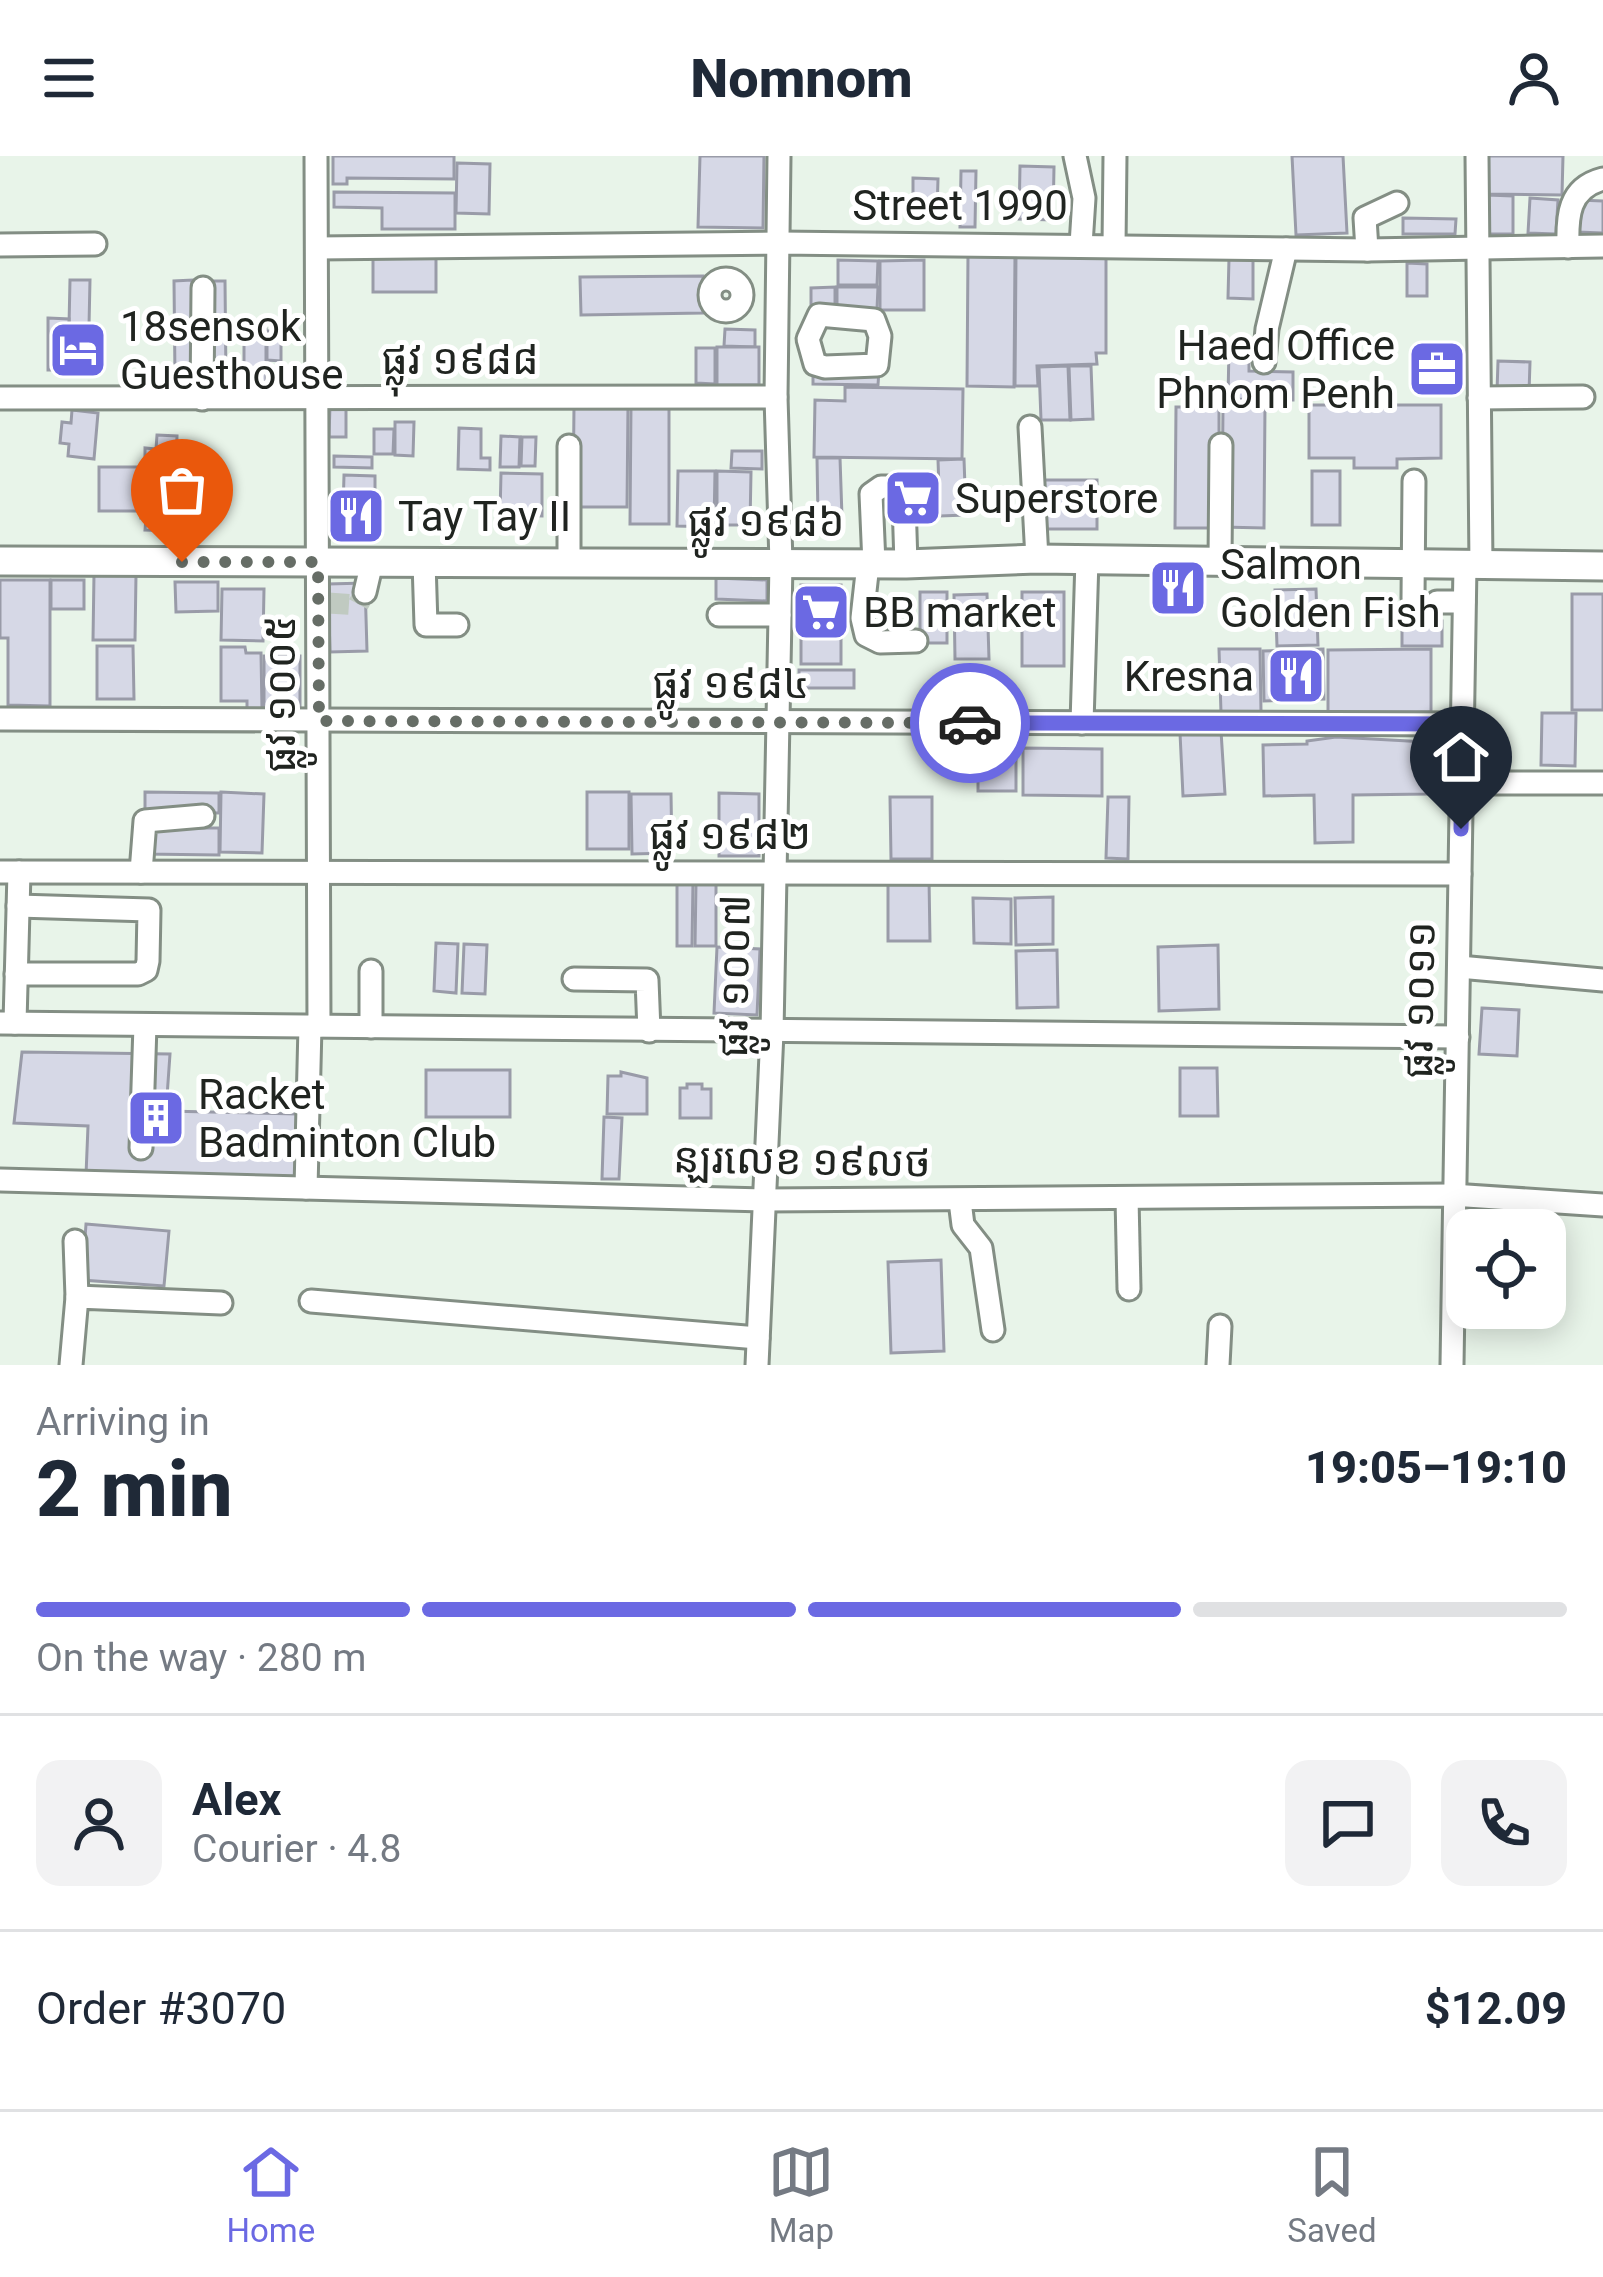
<!DOCTYPE html>
<meta charset="utf-8">
<style>
:root{--surface:#fff;--page:#f2f2f3;--text:#1f2937;--muted:#747a83;--line:#e0e1e3;--accent:#6b69e3}
body{margin:0;font-family:Roboto,"Noto Sans Khmer",sans-serif;background:var(--page);color:var(--text);height:100vh;display:flex;flex-direction:column;font-size:45px;white-space:nowrap}
*{box-sizing:border-box;margin:0}
p{font-size:39px;color:var(--muted)}
.icon{flex:none;width:66px;height:66px;fill:none;stroke:currentColor;stroke-width:2;stroke-linecap:round;stroke-linejoin:round}
.map{position:relative;height:1209px;overflow:hidden}
.sheet{display:flex;flex-direction:column;background:var(--surface);flex:1}
.sheet>*{flex:none}
.tools{position:absolute;left:1446px;top:1053px;display:grid;gap:24px}
.tools a{display:grid;place-items:center;width:120px;height:120px;border-radius:24px;background:var(--surface);box-shadow:0 6px 30px #0003;font-size:60px}
.pin{position:absolute;display:grid;place-items:center;width:102px;height:102px;color:#fff;margin:-123px -51px;border-radius:50% 50% 50% 0;rotate:-45deg;box-shadow:0 0 12px #0007}
.pin .icon{rotate:45deg}
.courier{position:absolute;display:grid;place-items:center;width:120px;height:120px;margin:-60px;border:9px solid #6b69e3;border-radius:50%;background:#fff;color:#222;box-shadow:0 3px 15px #0007}
.summary em{font-style:normal;font-weight:800}
.summary div{display:flex;flex-direction:column-reverse}
.summary{display:flex;align-items:center;justify-content:space-between;height:204px;padding:0 36px}
h1{font-size:78px;font-weight:800;line-height:90px}
.bar{display:grid;grid-template-columns:repeat(4,1fr);gap:18px 12px;align-content:center;height:144px;padding:0 36px}
.bar i{height:15px;border-radius:9px;background:var(--line)}
.bar .active{background:var(--accent)}
.bar p{grid-column:span 4}
.line{display:flex;align-items:center;gap:30px;padding:0 36px;border-top:3px solid var(--line)}
.line div{flex:1}
.round{display:grid;place-items:center;flex:none;width:126px;height:126px;border-radius:24px;background:var(--page)}
header{display:flex;justify-content:space-between;align-items:center;height:156px;padding:0 36px;background:var(--surface);font-size:54px;font-weight:800}
.dock{display:flex;justify-content:space-around;align-items:center;height:168px;border-top:3px solid var(--line);background:var(--surface);font-size:33px;color:var(--muted)}
.dock a{display:grid;justify-items:center;gap:6px}
.dock .active{color:var(--accent)}
.map>svg:first-child{display:block}
.building{fill:#d6d8e6;stroke:#999ba8;stroke-width:3}
.lines{fill:none;stroke-linecap:round;stroke-linejoin:round}
.minor-tunnel{stroke:#c0cac1;stroke-width:21;stroke-dasharray:21 10;stroke-linecap:butt}
.minor-casing{stroke:#838e84;stroke-width:27}
.major-casing{stroke:#838e84;stroke-width:33}
.minor{stroke:#fff;stroke-width:21}
.major{stroke:#fff;stroke-width:27}
.done{stroke:#666d66;stroke-width:12;stroke-dasharray:0 21.6}
.route{stroke:#6b69e3;stroke-width:15}
.labels{text-anchor:middle;dominant-baseline:central;stroke-width:10;stroke-linejoin:round;paint-order:stroke}
.street-label{font-size:42px;fill:#202420;stroke:#fff}
.poi-label{font-size:42px;fill:#202420;stroke:#fff;text-anchor:start}
</style>
<header><svg class="icon" aria-label="menu" viewBox="0 0 24 24"><path d="M4 6h16M4 12h16M4 18h16"/></svg>Nomnom<svg class="icon" aria-label="person" viewBox="0 0 24 24"><circle cx="12" cy="8" r="4"/><path d="M4 21q1-7 8-7t8 7"/></svg></header>
<div class="map">
<svg width="1603" height="1209" viewBox="0 0 1603 1209">
<rect width="100%" height="100%" fill="#e8f4e9"/>
<g class="building">
<path d="M 333,0 L 454,0 L 454,23 L 347,22 L 347,28 L 333,28 Z"/>
<path d="M 700,0 L 764,0 L 763,72 L 698,71 Z"/>
<path d="M 1292,0 L 1343,0 L 1347,77 L 1296,79 Z"/>
<path d="M 1487,0 L 1563,0 L 1562,39 L 1487,38 Z"/>
<path d="M 457,7 L 490,8 L 489,58 L 456,57 Z"/>
<path d="M 1020,10 L 1054,11 L 1053,64 L 1019,63 Z"/>
<path d="M 961,15 L 976,15 L 975,71 L 960,71 Z"/>
<path d="M 913,22 L 938,23 L 937,57 L 913,57 Z"/>
<path d="M 334,36 L 455,37 L 455,73 L 382,73 L 382,52 L 334,51 Z"/>
<path d="M 1487,39 L 1513,40 L 1513,78 L 1487,78 Z"/>
<path d="M 1530,42 L 1558,44 L 1556,78 L 1528,77 Z"/>
<path d="M 1578,44 L 1603,45 L 1603,77 L 1577,76 Z"/>
<path d="M 1403,62 L 1456,63 L 1455,78 L 1403,78 Z"/>
<path d="M 968,97 L 1015,97 L 1014,231 L 967,230 Z"/>
<path d="M 1016,97 L 1106,99 L 1106,197 L 1096,197 L 1097,208 L 1037,210 L 1038,230 L 1015,230 Z"/>
<rect x="373" y="99" width="63" height="37"/>
<path d="M 1229,102 L 1253,102 L 1253,143 L 1228,142 Z"/>
<path d="M 838,104 L 878,105 L 877,129 L 838,129 Z"/>
<path d="M 924,104 L 924,154 L 880,154 L 880,105 Z"/>
<path d="M 1407,107 L 1427,108 L 1427,140 L 1407,140 Z"/>
<path d="M 703,120 L 703,157 L 581,159 L 580,121 Z"/>
<path d="M 70,124 L 90,124 L 89,170 L 69,170 Z"/>
<path d="M 192,124 L 194,221 L 175,221 L 174,125 Z"/>
<path d="M 208,125 L 225,125 L 226,222 L 209,222 Z"/>
<path d="M 835,131 L 835,153 L 811,153 L 811,132 Z"/>
<path d="M 837,131 L 878,131 L 877,153 L 837,153 Z"/>
<path d="M 48,162 L 69,163 L 68,214 L 48,214 Z"/>
<rect x="244" y="173" width="22" height="53"/>
<path d="M 725,173 L 755,174 L 755,191 L 724,190 Z"/>
<path d="M 267,175 L 281,175 L 281,205 L 267,204 Z"/>
<rect x="717" y="191" width="42" height="38"/>
<path d="M 1229,191 L 1249,191 L 1249,215 L 1293,216 L 1293,244 L 1228,243 Z"/>
<path d="M 696,192 L 715,192 L 715,228 L 696,227 Z"/>
<path d="M 1498,205 L 1530,206 L 1529,237 L 1497,236 Z"/>
<path d="M 1068,210 L 1070,264 L 1041,264 L 1039,211 Z"/>
<path d="M 1069,210 L 1091,210 L 1093,263 L 1071,264 Z"/>
<path d="M 813,213 L 879,214 L 878,229 L 813,228 Z"/>
<path d="M 845,231 L 963,233 L 962,303 L 814,301 L 815,244 L 845,245 Z"/>
<path d="M 330,249 L 346,249 L 346,281 L 329,281 Z"/>
<path d="M 631,249 L 669,249 L 669,368 L 630,368 Z"/>
<path d="M 1223,249 L 1265,249 L 1264,372 L 1222,371 Z"/>
<path d="M 1309,249 L 1441,249 L 1441,302 L 1397,303 L 1397,312 L 1354,312 L 1354,302 L 1309,302 Z"/>
<path d="M 574,250 L 628,250 L 627,351 L 573,351 Z"/>
<path d="M 1176,251 L 1219,251 L 1219,372 L 1175,372 Z"/>
<path d="M 72,254 L 98,257 L 94,303 L 68,300 L 69,288 L 60,287 L 62,266 L 71,267 Z"/>
<path d="M 395,266 L 414,266 L 413,300 L 395,299 Z"/>
<path d="M 459,272 L 481,273 L 481,302 L 490,302 L 490,314 L 458,313 Z"/>
<path d="M 374,273 L 394,273 L 393,298 L 374,298 Z"/>
<path d="M 157,279 L 177,280 L 176,309 L 145,308 L 145,292 L 156,293 Z"/>
<path d="M 501,280 L 520,281 L 519,311 L 500,311 Z"/>
<path d="M 522,281 L 536,281 L 535,310 L 521,310 Z"/>
<path d="M 732,295 L 762,295 L 762,313 L 731,312 Z"/>
<path d="M 334,300 L 372,301 L 372,312 L 334,311 Z"/>
<path d="M 817,302 L 840,302 L 842,361 L 818,362 Z"/>
<path d="M 964,303 L 966,359 L 940,360 L 938,304 Z"/>
<path d="M 143,310 L 182,311 L 180,375 L 145,374 L 146,362 L 141,362 Z"/>
<rect x="99" y="311" width="41" height="44"/>
<path d="M 678,315 L 715,315 L 714,371 L 677,370 Z"/>
<path d="M 717,315 L 751,316 L 750,369 L 717,369 Z"/>
<rect x="1312" y="315" width="28" height="54"/>
<path d="M 501,317 L 542,318 L 542,360 L 500,359 Z"/>
<path d="M 344,319 L 375,320 L 375,355 L 343,355 Z"/>
<path d="M 1037,324 L 1097,324 L 1097,373 L 1038,373 Z"/>
<path d="M 94,418 L 136,419 L 135,484 L 93,484 Z"/>
<path d="M 716,422 L 767,424 L 767,445 L 716,443 Z"/>
<path d="M 0,424 L 50,424 L 50,550 L 8,549 L 8,482 L 0,482 Z"/>
<rect x="51" y="424" width="33" height="29"/>
<path d="M 175,426 L 218,426 L 218,455 L 176,456 Z"/>
<path d="M 365,427 L 367,495 L 330,496 L 328,428 Z"/>
<rect x="801" y="429" width="40" height="79"/>
<path d="M 222,433 L 264,433 L 263,485 L 221,484 Z"/>
<path d="M 1316,433 L 1318,489 L 1277,490 L 1275,434 Z"/>
<rect x="920" y="436" width="27" height="51"/>
<rect x="1022" y="436" width="42" height="74"/>
<path d="M 987,438 L 989,503 L 955,503 L 954,439 Z"/>
<rect x="1572" y="438" width="31" height="116"/>
<rect x="1402" y="465" width="40" height="25"/>
<path d="M 97,490 L 133,490 L 134,543 L 97,543 Z"/>
<path d="M 221,491 L 245,491 L 246,497 L 261,497 L 262,554 L 247,555 L 247,545 L 221,545 Z"/>
<path d="M 1219,493 L 1260,493 L 1261,556 L 1221,557 Z"/>
<path d="M 1323,493 L 1324,543 L 1264,545 L 1263,495 Z"/>
<path d="M 1431,493 L 1431,556 L 1328,556 L 1328,494 Z"/>
<rect x="264" y="500" width="36" height="50"/>
<rect x="799" y="514" width="55" height="18"/>
<path d="M 1542,557 L 1576,557 L 1575,610 L 1541,609 Z"/>
<path d="M 1221,575 L 1225,638 L 1183,640 L 1180,577 Z"/>
<rect x="978" y="578" width="38" height="57"/>
<path d="M 1336,581 L 1426,586 L 1427,638 L 1353,639 L 1353,686 L 1315,687 L 1314,639 L 1264,640 L 1263,589 L 1307,588 L 1307,585 Z"/>
<path d="M 1023,592 L 1102,593 L 1102,640 L 1023,639 Z"/>
<path d="M 145,636 L 219,637 L 219,657 L 145,656 Z"/>
<path d="M 221,636 L 264,638 L 262,697 L 220,696 Z"/>
<rect x="587" y="636" width="42" height="57"/>
<path d="M 719,637 L 759,638 L 759,700 L 719,700 Z"/>
<path d="M 631,638 L 671,638 L 672,697 L 632,698 Z"/>
<path d="M 890,641 L 932,641 L 932,703 L 891,703 Z"/>
<path d="M 1108,641 L 1129,641 L 1128,703 L 1106,702 Z"/>
<path d="M 145,672 L 219,672 L 219,699 L 144,698 Z"/>
<path d="M 888,722 L 929,722 L 930,785 L 888,785 Z"/>
<path d="M 677,726 L 693,726 L 692,790 L 677,790 Z"/>
<path d="M 696,726 L 716,726 L 716,790 L 695,790 Z"/>
<path d="M 1053,741 L 1053,788 L 1016,789 L 1015,742 Z"/>
<path d="M 973,742 L 1011,743 L 1011,788 L 974,787 Z"/>
<path d="M 436,787 L 458,788 L 456,837 L 434,835 Z"/>
<path d="M 464,788 L 487,789 L 485,838 L 462,837 Z"/>
<path d="M 1218,789 L 1219,853 L 1159,855 L 1158,791 Z"/>
<path d="M 717,791 L 760,793 L 757,859 L 714,857 Z"/>
<path d="M 1057,794 L 1058,851 L 1017,852 L 1016,795 Z"/>
<path d="M 1482,852 L 1519,854 L 1517,900 L 1479,898 Z"/>
<path d="M 22,896 L 170,898 L 166,955 L 298,958 L 296,1027 L 86,1019 L 88,970 L 14,967 Z"/>
<path d="M 1180,912 L 1217,912 L 1218,960 L 1180,960 Z"/>
<rect x="426" y="914" width="84" height="47"/>
<path d="M 621,916 L 647,922 L 647,958 L 607,958 L 608,920 L 621,920 Z"/>
<path d="M 687,928 L 702,928 L 702,933 L 711,933 L 711,962 L 680,962 L 680,932 L 687,932 Z"/>
<path d="M 604,961 L 622,962 L 619,1023 L 602,1023 Z"/>
<path d="M 86,1068 L 169,1075 L 164,1130 L 82,1124 Z"/>
<path d="M 941,1104 L 944,1195 L 891,1197 L 888,1106 Z"/>
</g>
<g class="lines">
<path class="minor-tunnel" d="M 328,447 L 358,449 L 365,436"/>
<g class="minor-casing">
<g id="minor">
<path d="M 316,0 L 319,870"/>
<path d="M 1075,0 L 1084,42 L 1081,89"/>
<path d="M 1477,0 L 1481,409"/>
<path d="M 0,89 L 95,88"/>
<path d="M 1114,90 L 1115,0"/>
<path d="M 1568,91 C 1567,61 1568,32 1603,23"/>
<path d="M 317,92 L 780,87 L 1367,94 L 1603,90"/>
<path d="M 1367,94 L 1365,62 L 1397,47"/>
<circle cx="726" cy="139" r="16"/>
<path d="M 819,159 L 874,164 L 880,180 L 877,209 L 825,211 L 815,208 L 808,183 Z"/>
<path d="M 1264,206 L 1267,173 L 1286,93"/>
<path d="M 0,242 L 776,241"/>
<path d="M 1479,242 L 1583,241"/>
<path d="M 202,243 L 203,132"/>
<path d="M 1030,271 L 1037,403"/>
<path d="M 569,290 L 569,407"/>
<path d="M 1414,325 L 1413,442 L 1418,446"/>
<path d="M 1220,405 L 1221,289"/>
<path d="M 424,406 L 426,469 L 457,469"/>
<path d="M 868,408 L 862,462 L 866,479 L 880,486 L 916,485"/>
<path d="M 874,408 L 871,338 L 881,331 L 892,331 L 904,345 L 906,408"/>
<path d="M 365,436 L 372,406"/>
<path d="M 1437,446 L 1464,446"/>
<path d="M 719,459 L 780,459"/>
<path d="M 0,563 L 1463,568"/>
<path d="M 1082,567 L 1087,403"/>
<path d="M 1462,627 L 1603,627"/>
<path d="M 0,716 L 1460,718"/>
<path d="M 141,716 L 145,665 L 203,660"/>
<path d="M 1459,811 L 1603,824"/>
<path d="M 16,818 L 138,818 L 146,814 L 148,805 L 149,754 L 18,750"/>
<path d="M 574,823 L 647,824 L 649,875"/>
<path d="M 0,867 L 1458,881"/>
<path d="M 15,867 L 19,716"/>
<path d="M 371,871 L 371,815"/>
<path d="M 141,992 L 145,869"/>
<path d="M 0,1024 L 764,1044 L 1452,1039 L 1603,1049"/>
<path d="M 306,1032 L 310,870"/>
<path d="M 1127,1042 L 1129,1133"/>
<path d="M 960,1045 L 963,1069 L 981,1092 L 993,1174"/>
<path d="M 75,1085 L 77,1141"/>
<path d="M 311,1145 L 758,1182"/>
<path d="M 71,1209 L 77,1141 L 221,1147"/>
<path d="M 757,1209 L 772,876 L 781,407 L 776,241 L 779,0"/>
<path d="M 1218,1209 L 1220,1170"/>
<path d="M 1452,1209 L 1465,409"/>
</g>
</g>
<g class="major-casing">
<path id="major" d="M 0,405 L 906,408 L 1037,403 L 1603,410"/>
</g>
<use href="#minor" class="minor"/>
<use href="#major" class="major"/>
</g>
<g class="lines">
<path class="done" d="M 182,406 L 318,406 L 319,565 L 970,567"/>
<path class="route" d="M 970,567 L 1463,568 L 1461,673"/>
</g>
<defs>
<g id="hotel-square" transform="scale(3)"><rect x="-9" y="-9" width="18" height="18" rx="4" fill="#6b69e3" stroke="#fff"/><path d="M-6-4.5h1.5V1H6V5H4.5V3h-9V5H-6ZM-4 0a1.8 1.8 0 1 1 3.6 0ZM.5 0V-2.5h3Q6-2.5 6 0Z" fill="#fff"/></g>
<g id="office-square" transform="scale(3)"><rect x="-9" y="-9" width="18" height="18" rx="4" fill="#6b69e3" stroke="#fff"/><path d="M-6-3h4V-5.5h4V-3h4V5H-6ZM-1-4.5V-3h2v-1.5ZM-6 0V1H6V0Z" fill="#fff"/></g>
<g id="supermarket-square" transform="scale(3)"><rect x="-9" y="-9" width="18" height="18" rx="4" fill="#6b69e3" stroke="#fff"/><path d="M-6-5.5h2.5l.6 2H6L4.5 2H-2.5L-4.4-4H-6ZM-1.5 3.2a1.3 1.3 0 1 0 .1 0ZM3 3.2a1.3 1.3 0 1 0 .1 0Z" fill="#fff"/></g>
<g id="restaurant-square" transform="scale(3)"><rect x="-9" y="-9" width="18" height="18" rx="4" fill="#6b69e3" stroke="#fff"/><path d="M-5-6h1v4h1v-4h1v4h1v-4h1v5L-1.5 .5V6h-2V.5L-5-1ZM5-6V6H3V1.5H1.5Q1.5-4 5-6Z" fill="#fff"/></g>
<g id="building-square" transform="scale(3)"><rect x="-9" y="-9" width="18" height="18" rx="4" fill="#6b69e3" stroke="#fff"/><path d="M-4-6H4V6H1V3H-1V6H-4ZM-2.5-4.3h1.7v1.8h-1.7ZM.8-4.3h1.7v1.8H.8ZM-2.5-1h1.7V.8h-1.7ZM.8-1h1.7V.8H.8Z" fill="#fff"/></g>
</defs>
<g fill-rule="evenodd">
<use href="#hotel-square" x="78" y="194"/>
<use href="#office-square" x="1437" y="213"/>
<use href="#supermarket-square" x="913" y="342"/>
<use href="#restaurant-square" x="356" y="360"/>
<use href="#restaurant-square" x="1178" y="432"/>
<use href="#supermarket-square" x="821" y="456"/>
<use href="#restaurant-square" x="1296" y="520"/>
<use href="#building-square" x="156" y="962"/>
</g>
<g class="labels">
<g class="street-label">
<text x="960" y="49">Street 1990</text>
<text x="460" y="203">ផ្លុវ ១៩៨៨</text>
<text x="766" y="365">ផ្លូវ ១៩៨៦</text>
<text x="731" y="527">ផ្លូវ ១៩៨៤</text>
<text transform="translate(280 538) rotate(-90)">ផ្លូវ ១០០៥</text>
<text x="730" y="678">ផ្លូវ ១៩៨២</text>
<text transform="translate(734 820) rotate(-89)">ផ្លូវ ១០០៧</text>
<text transform="translate(1419 844) rotate(-89)">ផ្លូវ ១០១១</text>
<text transform="translate(802 1004) rotate(1)">ន្ឡរលេខ ១៩លថ</text>
</g>
<g class="poi-label">
<text x="120" y="170">18sensok<tspan x="120" dy="48">Guesthouse</tspan></text>
<text x="1395" y="189" text-anchor="end">Haed Office<tspan x="1395" dy="48">Phnom Penh</tspan></text>
<text x="955" y="342">Superstore</text>
<text x="398" y="360">Tay Tay II</text>
<text x="1220" y="408">Salmon<tspan x="1220" dy="48">Golden Fish</tspan></text>
<text x="863" y="456">BB market</text>
<text x="1254" y="520" text-anchor="end">Kresna</text>
<text x="198" y="938">Racket<tspan x="198" dy="48">Badminton Club</tspan></text>
</g>
</g>
</svg>
<div class="tools">
<a><svg class="icon" aria-label="locate" viewBox="0 0 24 24"><circle cx="12" cy="12" r="6"/><path d="M12 2v4M12 18v4M2 12h4M18 12h4"/></svg></a>
</div>
<div class="pin" style="left:182px;top:406px;background:#ea580c"><svg class="icon" aria-label="bag" viewBox="0 0 24 24"><path d="M5 8h14l-1 12H6zM9 8a3 3 0 0 1 6 0"/></svg></div>
<div class="pin" style="left:1461px;top:673px;background:#1f2937"><svg class="icon" aria-label="home" viewBox="0 0 24 24"><path d="M3 11l9-7 9 7M6 9v11h12V9"/></svg></div>
<div class="courier" style="left:970px;top:567px"><svg class="icon" aria-label="car" viewBox="0 0 24 24"><path d="M5 17H2v-5l4-1 3-4h7l3 4 3 1v5h-3M9 17h6M6 11h13"/><circle cx="7" cy="17" r="2"/><circle cx="17" cy="17" r="2"/></svg></div>
</div>
<section class="sheet">
<div class="summary"><div><h1>2 min</h1><p>Arriving in</p></div><em>19:05–19:10</em></div>
<div class="bar"><i class="active"></i><i class="active"></i><i class="active"></i><i></i><p>On the way · 280 m</p></div>
<div class="line" style="height:216px"><a class="round"><svg class="icon" aria-label="person" viewBox="0 0 24 24"><circle cx="12" cy="8" r="4"/><path d="M4 21q1-7 8-7t8 7"/></svg></a><div><b>Alex</b><p>Courier · 4.8</p></div><a class="round"><svg class="icon" aria-label="chat" viewBox="0 0 24 24"><path d="M4 5h16v11H9l-5 4z"/></svg></a><a class="round"><svg class="icon" aria-label="phone" viewBox="0 0 24 24"><path d="M5 4h4l2 5-3 2q2 4 5 5l2-3 5 2v4C11 20 4 13 5 4z"/></svg></a></div>
<div class="line" style="height:156px"><div>Order #3070</div><b>$12.09</b></div>
</section>
<nav class="dock">
<a class="active"><svg class="icon" aria-label="home" viewBox="0 0 24 24"><path d="M3 11l9-7 9 7M6 9v11h12V9"/></svg>Home</a>
<a><svg class="icon" aria-label="map" viewBox="0 0 24 24"><path d="M3 6l6-2 6 2 6-2v14l-6 2-6-2-6 2zM9 4v14M15 6v14"/></svg>Map</a>
<a><svg class="icon" aria-label="saved" viewBox="0 0 24 24"><path d="M7 4h10v16l-5-4-5 4z"/></svg>Saved</a>
</nav>
